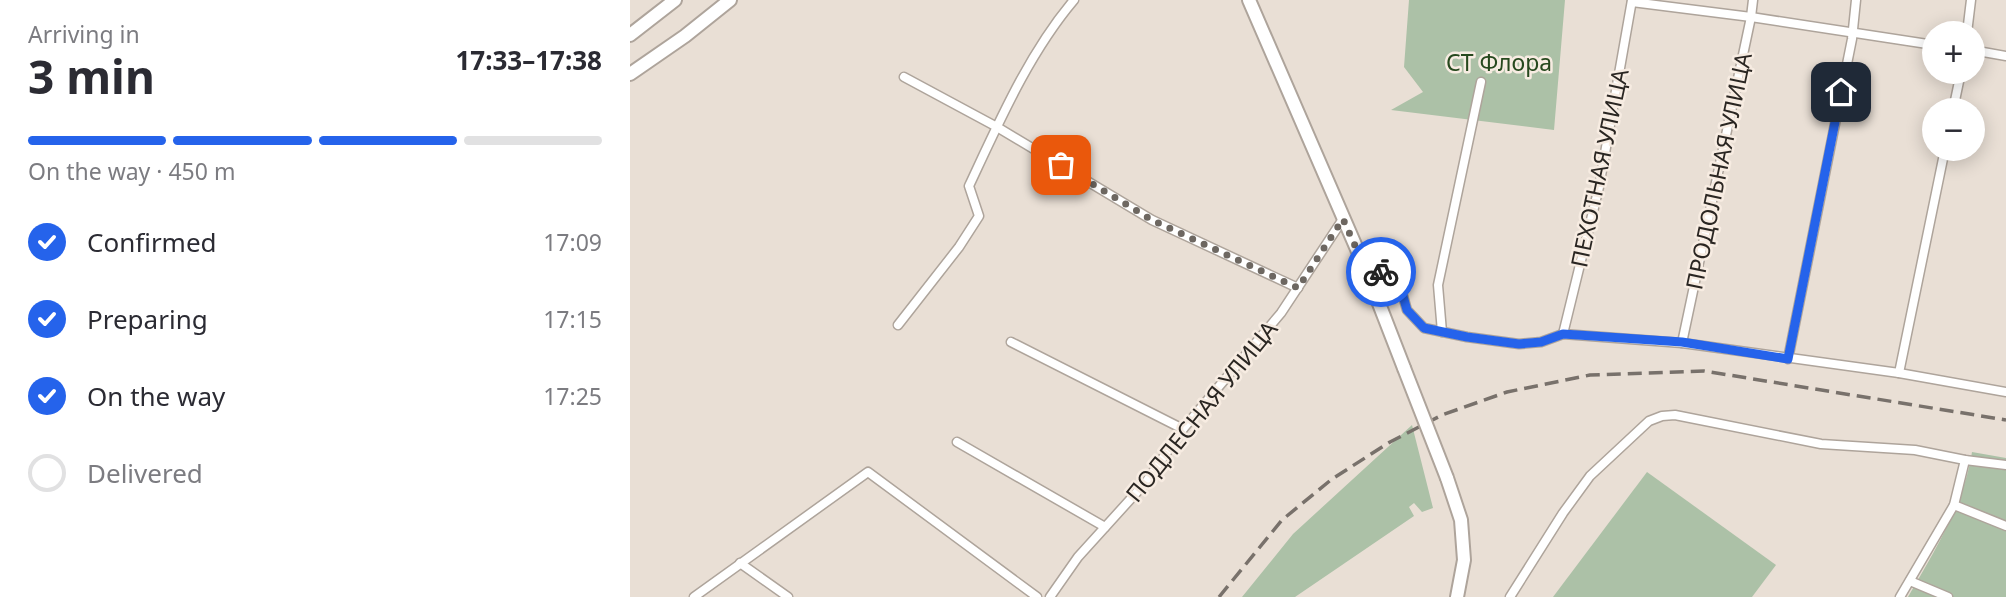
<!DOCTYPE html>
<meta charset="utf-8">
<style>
:root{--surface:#fff;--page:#f7f7f7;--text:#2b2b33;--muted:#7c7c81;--line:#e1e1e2;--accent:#2563eb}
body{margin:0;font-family:"Noto Sans",sans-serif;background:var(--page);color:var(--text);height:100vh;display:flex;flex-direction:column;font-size:26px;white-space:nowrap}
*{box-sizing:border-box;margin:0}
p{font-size:23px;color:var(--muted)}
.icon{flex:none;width:38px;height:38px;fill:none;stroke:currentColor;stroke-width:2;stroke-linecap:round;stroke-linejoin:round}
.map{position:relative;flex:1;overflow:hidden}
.side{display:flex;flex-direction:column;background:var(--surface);width:630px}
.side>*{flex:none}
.fabs{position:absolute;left:1292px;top:21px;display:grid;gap:14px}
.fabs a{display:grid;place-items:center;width:63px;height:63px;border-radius:50%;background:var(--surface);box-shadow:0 4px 18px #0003;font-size:35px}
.pin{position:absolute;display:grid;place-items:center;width:60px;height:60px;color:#fff;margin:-30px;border-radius:14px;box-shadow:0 4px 10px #0006}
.courier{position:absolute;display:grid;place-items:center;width:70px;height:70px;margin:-35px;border:5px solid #2563eb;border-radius:50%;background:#fff;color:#222;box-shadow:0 2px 9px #0007}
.summary em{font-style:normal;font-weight:700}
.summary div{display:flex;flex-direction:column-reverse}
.summary{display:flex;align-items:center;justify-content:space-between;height:119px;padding:0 28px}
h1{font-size:46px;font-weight:700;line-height:52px}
.bar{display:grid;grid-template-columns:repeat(4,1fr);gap:10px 7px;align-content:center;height:84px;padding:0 28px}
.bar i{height:9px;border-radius:5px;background:var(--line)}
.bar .current{background:var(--accent)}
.bar p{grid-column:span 4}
ol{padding:0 28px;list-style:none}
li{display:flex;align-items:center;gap:21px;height:77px}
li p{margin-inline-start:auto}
li .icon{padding:7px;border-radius:50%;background:var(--accent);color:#fff;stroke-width:4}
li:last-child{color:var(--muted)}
li i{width:38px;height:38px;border:4px solid var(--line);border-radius:50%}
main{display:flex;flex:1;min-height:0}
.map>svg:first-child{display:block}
.green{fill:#acc1a7}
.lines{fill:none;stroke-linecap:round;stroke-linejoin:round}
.street-casing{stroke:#aea49b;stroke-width:11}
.secondary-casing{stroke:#aea49b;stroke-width:16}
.primary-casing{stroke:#aea49b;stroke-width:16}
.street{stroke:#fff;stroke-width:8}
.secondary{stroke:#fff;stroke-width:12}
.primary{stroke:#fff;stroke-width:12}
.rail{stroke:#78716b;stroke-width:3.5;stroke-dasharray:14 7;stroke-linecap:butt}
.secondary-bridge-casing{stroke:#aea49b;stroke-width:16;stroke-linecap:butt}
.secondary-bridge{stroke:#fff;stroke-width:12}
.done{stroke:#6d6761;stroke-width:7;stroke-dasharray:0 12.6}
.route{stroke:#2563eb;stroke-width:9}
.labels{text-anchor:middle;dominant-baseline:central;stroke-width:5;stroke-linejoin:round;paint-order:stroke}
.park-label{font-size:23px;fill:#27491e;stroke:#f7ece2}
.street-label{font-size:23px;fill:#2a2622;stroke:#f7ece2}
</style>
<main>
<section class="side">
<div class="summary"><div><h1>3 min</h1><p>Arriving in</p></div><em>17:33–17:38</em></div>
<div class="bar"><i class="current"></i><i class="current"></i><i class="current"></i><i></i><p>On the way · 450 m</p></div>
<ol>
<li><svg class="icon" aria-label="check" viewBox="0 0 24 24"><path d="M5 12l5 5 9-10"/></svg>Confirmed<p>17:09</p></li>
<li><svg class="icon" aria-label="check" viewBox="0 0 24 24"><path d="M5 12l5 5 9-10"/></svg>Preparing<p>17:15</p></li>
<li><svg class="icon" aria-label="check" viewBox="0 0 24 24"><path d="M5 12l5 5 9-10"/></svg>On the way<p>17:25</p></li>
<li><i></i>Delivered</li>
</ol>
</section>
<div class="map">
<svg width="1376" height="597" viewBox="0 0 1376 597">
<rect width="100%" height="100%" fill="#e9dfd5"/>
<g class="green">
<path d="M 779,0 L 935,0 L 924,130 L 761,110 L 793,92 L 774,67 Z"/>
<path d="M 782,425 L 803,508 L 792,512 L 784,503 L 779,507 L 784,516 L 665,597 L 612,597 L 663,534 Z"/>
<path d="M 1342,452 L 1376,458 L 1376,597 L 1278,597 C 1304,552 1334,504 1342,452 Z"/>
<path d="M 1017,472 L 1146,565 L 1122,597 L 923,597 Z"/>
</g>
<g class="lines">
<g class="street-casing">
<g id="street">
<path d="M 1002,2 L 1121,17 L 1304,45"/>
<path d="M 1337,33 L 1341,0"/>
<path d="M 1342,50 L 1376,56"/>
<path d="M 274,77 L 367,127 L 522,220 L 668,288"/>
<path d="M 1323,110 L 1331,72"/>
<path d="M 736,270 L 759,273 L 771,289 L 777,310 L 794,328 L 837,337 L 889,344 L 911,342 L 933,334 L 1052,343 L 1269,373 L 1376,392"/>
<path d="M 268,325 L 329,247 L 349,216 L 339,186 C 369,122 399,53 444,0"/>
<path d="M 812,332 L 808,285 L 851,82"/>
<path d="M 933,334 L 969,187 L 1002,0"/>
<path d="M 381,342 L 553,429"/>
<path d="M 1052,343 L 1121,17 L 1123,0"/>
<path d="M 1158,359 L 1222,39 L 1226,0"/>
<path d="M 1269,373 L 1315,149"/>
<path d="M 327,442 L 475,527"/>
<path d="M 1324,505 L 1376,526"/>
<path d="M 110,563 L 158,597"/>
<path d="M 1280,581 L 1318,597"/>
<path d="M 64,597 L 238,472 L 407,597"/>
<path d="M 420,597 L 448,557 L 516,482 L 553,429 L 651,313 L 713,219"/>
<path d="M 880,597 L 933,513 L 960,476 L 1019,421 L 1032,416 L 1045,415 L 1191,444 L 1285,450 L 1335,460 L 1376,465"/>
<path d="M 1270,597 L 1324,505 L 1335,460"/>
</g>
</g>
<g class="secondary-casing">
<g id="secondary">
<path d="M 619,0 L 736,270 L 774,368"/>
<path d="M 817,478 L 831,520 L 834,560 L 827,597"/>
</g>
</g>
<g class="primary-casing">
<g id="primary">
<path d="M 0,35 L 45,0"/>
<path d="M 0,74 L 55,36 L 100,0"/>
</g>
</g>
<use href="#street" class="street"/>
<use href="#secondary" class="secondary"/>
<use href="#primary" class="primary"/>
<path class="rail" d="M 589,597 L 652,520 L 702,479 L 760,442 L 812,415 L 877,392 L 960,375 L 1074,371 L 1376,420"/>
<g class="secondary-bridge-casing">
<path id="secondary-bridge" d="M 774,368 L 817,478"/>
</g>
<use href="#secondary-bridge" class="secondary-bridge"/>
</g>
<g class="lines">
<path class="done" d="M 431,165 L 522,220 L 668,288 L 713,219 L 736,270 L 751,272"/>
<path class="route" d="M 751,272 L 759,274 L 771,289 L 777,310 L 794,328 L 837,337 L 889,344 L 911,342 L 933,334 L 1052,342 L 1158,359 L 1211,92"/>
</g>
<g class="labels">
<g class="park-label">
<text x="869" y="62">СТ Флора</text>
</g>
<g class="street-label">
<text transform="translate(969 168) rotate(-78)">ПЕХОТНАЯ УЛИЦА</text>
<text transform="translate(1088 171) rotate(-78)">ПРОДОЛЬНАЯ УЛИЦА</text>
<text transform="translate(571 411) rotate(-51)">ПОДЛЕСНАЯ УЛИЦА</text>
</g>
</g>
</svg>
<div class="fabs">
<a>+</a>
<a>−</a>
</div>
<div class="pin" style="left:431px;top:165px;background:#ea580c"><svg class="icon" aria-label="bag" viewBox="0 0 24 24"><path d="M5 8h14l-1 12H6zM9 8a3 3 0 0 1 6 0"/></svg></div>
<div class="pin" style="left:1211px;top:92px;background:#1f2937"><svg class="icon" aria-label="home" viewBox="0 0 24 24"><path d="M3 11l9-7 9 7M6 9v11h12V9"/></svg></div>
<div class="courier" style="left:751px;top:272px"><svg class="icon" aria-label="bike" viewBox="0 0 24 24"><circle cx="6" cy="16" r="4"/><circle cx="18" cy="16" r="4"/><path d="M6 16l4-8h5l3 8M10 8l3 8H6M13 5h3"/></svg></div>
</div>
</main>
